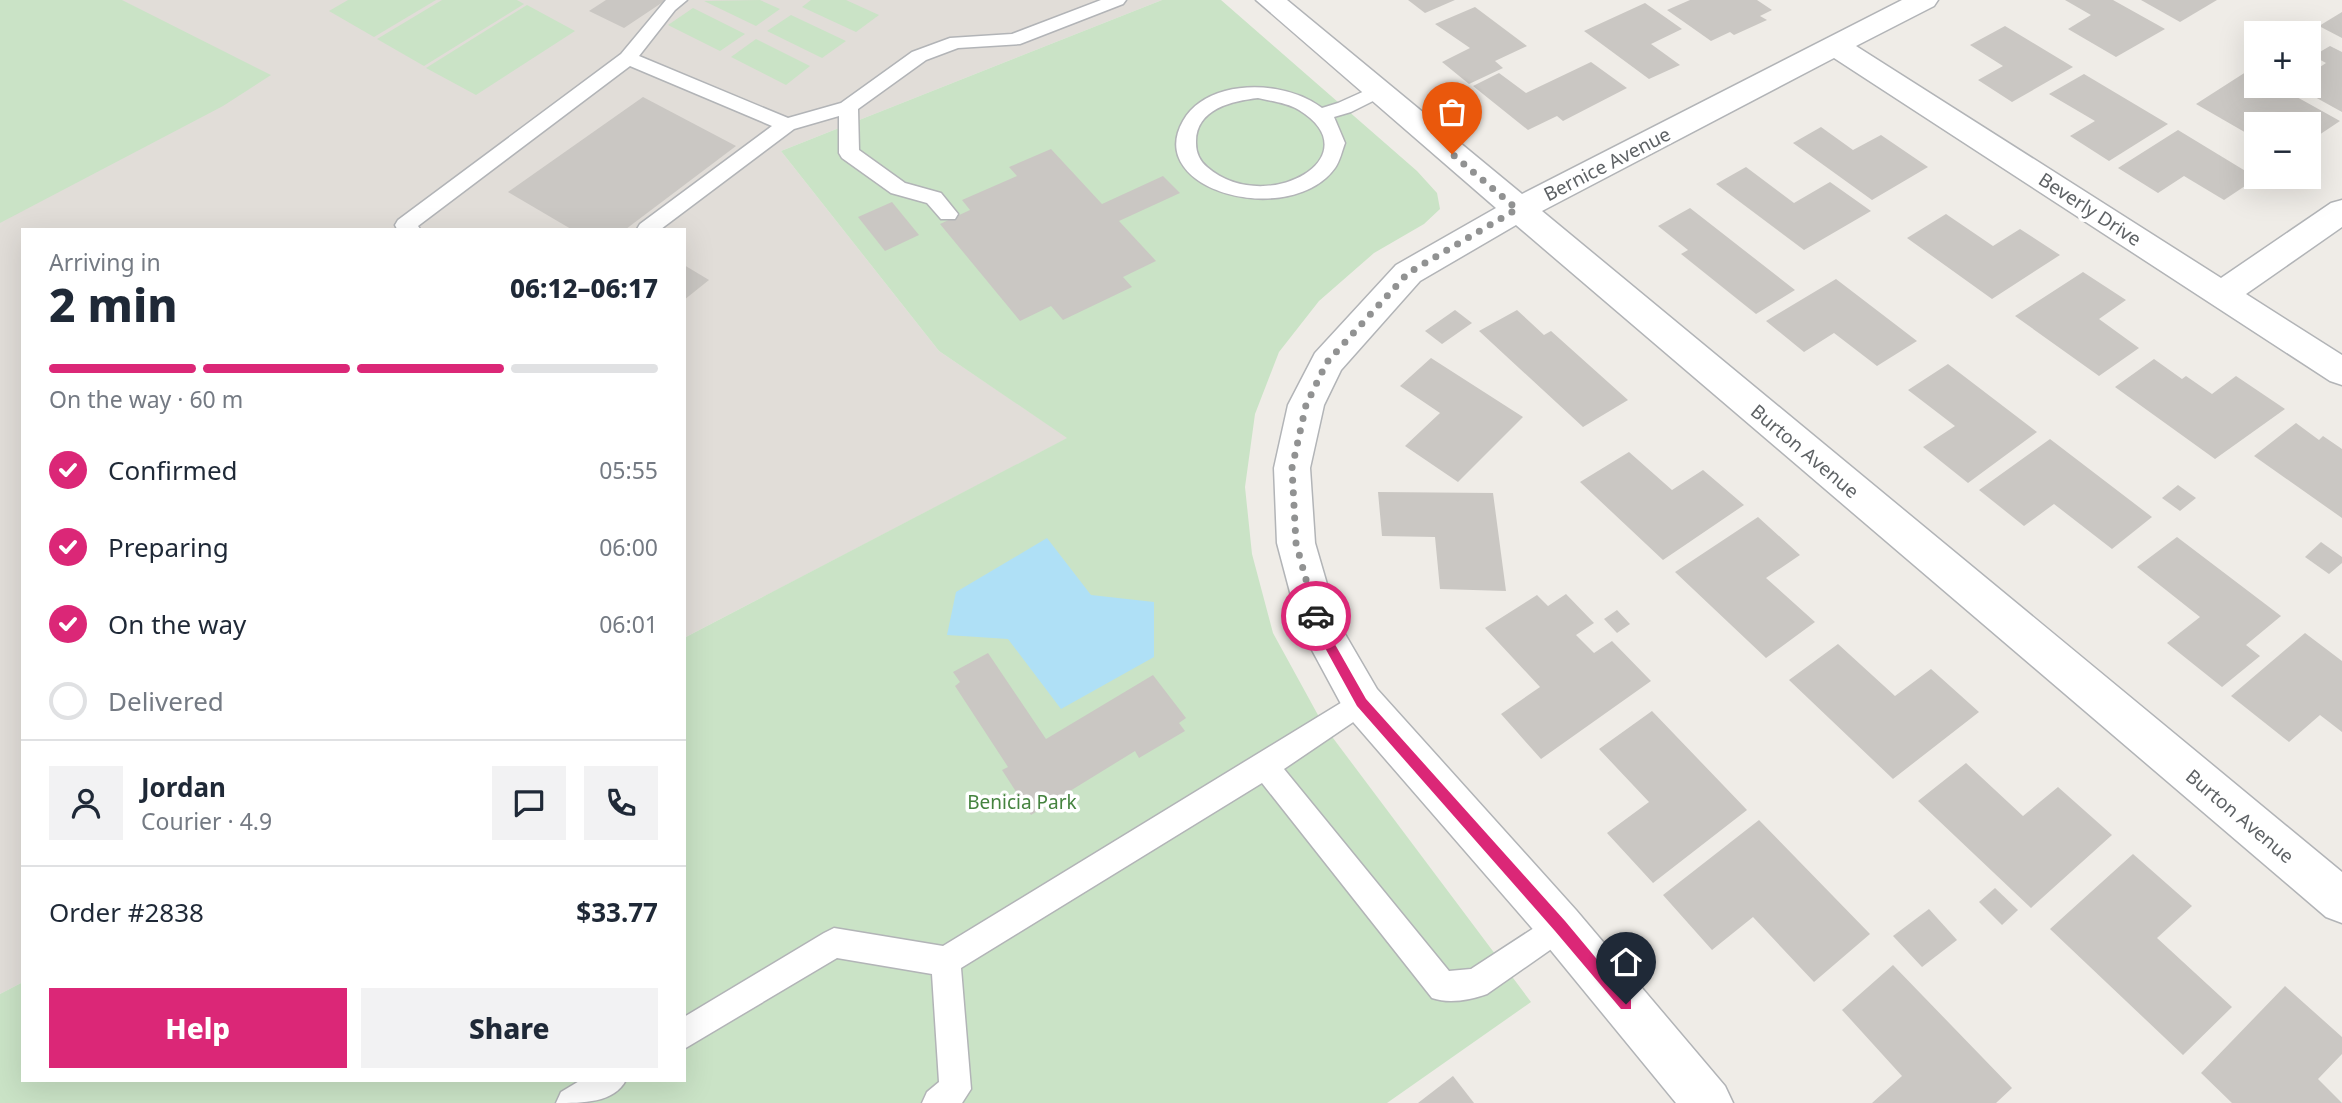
<!DOCTYPE html>
<meta charset="utf-8">
<style>
:root{--surface:#fff;--page:#f2f2f3;--text:#1f2937;--muted:#747a83;--line:#e0e1e3;--accent:#db2777}
body{margin:0;font-family:"Noto Sans",sans-serif;background:var(--page);color:var(--text);height:100vh;display:flex;flex-direction:column;font-size:26px;white-space:nowrap}
*{box-sizing:border-box;margin:0}
p{font-size:23px;color:var(--muted)}
.icon{flex:none;width:38px;height:38px;fill:none;stroke:currentColor;stroke-width:2;stroke-linecap:round;stroke-linejoin:round}
.map{position:relative;flex:1;overflow:hidden}
.sheet{position:absolute;left:21px;top:228px;width:665px;height:854px;display:flex;flex-direction:column;background:var(--surface);border-radius:0px;box-shadow:0 7px 28px #0002}
.sheet>*{flex:none}
.controls{position:absolute;left:2244px;top:21px;display:grid;gap:14px}
.controls a{display:grid;place-items:center;width:77px;height:77px;border-radius:0px;background:var(--surface);box-shadow:0 7px 28px #0002;font-size:35px}
.pin{position:absolute;display:grid;place-items:center;width:60px;height:60px;color:#fff;margin:-72px -30px;border-radius:50% 50% 50% 0;rotate:-45deg;box-shadow:0 0 7px #0007}
.pin .icon{rotate:45deg}
.courier{position:absolute;display:grid;place-items:center;width:70px;height:70px;margin:-35px;border:5px solid #db2777;border-radius:50%;background:#fff;color:#222;box-shadow:0 2px 9px #0007}
.summary em{font-style:normal;font-weight:800}
.summary div{display:flex;flex-direction:column-reverse}
.summary{display:flex;align-items:center;justify-content:space-between;height:119px;padding:0 28px}
h1{font-size:46px;font-weight:800;line-height:52px}
.bar{display:grid;grid-template-columns:repeat(4,1fr);gap:10px 7px;align-content:center;height:84px;padding:0 28px}
.bar i{height:9px;border-radius:5px;background:var(--line)}
.bar .selected{background:var(--accent)}
.bar p{grid-column:span 4}
.line{display:flex;align-items:center;gap:18px;padding:0 28px;border-top:2px solid var(--line)}
.line div{flex:1}
.round{display:grid;place-items:center;flex:none;width:74px;height:74px;border-radius:0px;background:var(--page)}
ol{padding:0 28px;list-style:none}
li{display:flex;align-items:center;gap:21px;height:77px}
li p{margin-inline-start:auto}
li .icon{padding:7px;border-radius:50%;background:var(--accent);color:#fff;stroke-width:4}
li:last-child{color:var(--muted)}
li i{width:38px;height:38px;border:4px solid var(--line);border-radius:50%}
.cta{display:flex;gap:14px;margin-top:auto;padding:14px 28px}
.cta a{flex:1;height:80px;border-radius:0px;background:var(--accent);color:#fff;font-size:28px;font-weight:800;line-height:80px;text-align:center}
.cta a+a{background:var(--page);color:var(--text)}
.map>svg:first-child{display:block}
.education{fill:#e1ddd8}
.green{fill:#cae3c6}
.water{fill:#afe0f6}
.building{fill:#cac7c3}
.lines{fill:none;stroke-linecap:round;stroke-linejoin:round}
.service-casing{stroke:#b2b4b7;stroke-width:3}
.minor-casing{stroke:#b2b4b7;stroke-width:3}
.service{fill:#fff;fill-rule:evenodd}
.minor{fill:#fff;fill-rule:evenodd}
.route{fill:#db2777}
.done{stroke:#919292;stroke-width:7;stroke-dasharray:0 12.6}
.labels{text-anchor:middle;dominant-baseline:central;stroke-width:7;stroke-linejoin:round;paint-order:stroke}
.street-label{font-size:19px;fill:#5e6265;stroke:#fff}
.park-label{font-size:19px;fill:#45833f;stroke:#fff}
</style>
<div class="map">
<svg width="2342" height="1103" viewBox="0 0 2342 1103">
<rect width="100%" height="100%" fill="#efece7"/>
<path class="education" d="M 0,0 L 1162,0 L 781,151 L 939,351 L 1068,438 L 684,638 L 684,229 L 23,229 L 23,982 L 0,994 Z"/>
<g class="green">
<path d="M 0,0 L 122,0 L 271,75 L 223,106 L 0,223 Z"/>
<path d="M 348,0 L 436,0 L 374,37 L 329,11 Z"/>
<path d="M 442,0 L 517,0 L 524,4 L 424,66 L 377,39 Z"/>
<path d="M 760,0 L 780,9 L 756,26 L 704,1 Z"/>
<path d="M 811,0 L 846,0 L 879,15 L 856,32 L 802,7 Z"/>
<path d="M 1162,0 L 1221,0 L 1417,171 L 1437,193 L 1440,209 L 1424,224 L 1374,253 L 1319,301 L 1279,352 L 1255,414 L 1245,487 L 1252,554 L 1273,633 L 1324,726 L 1531,1002 L 1387,1103 L 0,1103 L 0,994 L 23,982 L 23,1080 L 684,1080 L 684,638 L 1067,438 L 939,351 L 781,151 Z"/>
<path d="M 527,5 L 575,31 L 476,95 L 426,68 Z"/>
<path d="M 693,8 L 745,34 L 720,51 L 668,25 Z"/>
<path d="M 791,15 L 846,41 L 822,58 L 767,31 Z"/>
<path d="M 756,39 L 810,66 L 786,85 L 731,57 Z"/>
</g>
<path class="water" d="M 1047,538 L 1091,595 L 1154,602 L 1154,657 L 1061,709 L 1008,639 L 947,635 L 956,592 Z"/>
<g class="building">
<path d="M 606,0 L 666,0 L 624,28 L 589,11 Z"/>
<path d="M 1408,0 L 1455,0 L 1425,13 Z"/>
<path d="M 1690,0 L 1757,0 L 1772,10 L 1760,16 L 1767,20 L 1734,35 L 1730,32 L 1711,41 L 1667,10 Z"/>
<path d="M 2065,0 L 2113,0 L 2165,29 L 2116,57 L 2068,29 L 2091,15 Z"/>
<path d="M 2141,0 L 2217,0 L 2180,22 Z"/>
<path d="M 1645,3 L 1682,29 L 1651,44 L 1680,65 L 1649,79 L 1584,31 Z"/>
<path d="M 1475,7 L 1527,46 L 1495,61 L 1503,68 L 1469,84 L 1442,62 L 1470,48 L 1435,24 Z"/>
<path d="M 2342,12 L 2342,38 L 2319,26 Z"/>
<path d="M 2005,26 L 2073,67 L 2012,102 L 1978,80 L 2003,66 L 1970,45 Z"/>
<path d="M 2330,46 L 2342,52 L 2342,112 L 2295,86 L 2308,86 L 2308,75 L 2326,63 L 2313,56 Z"/>
<path d="M 1591,62 L 1627,88 L 1563,121 L 1557,116 L 1528,130 L 1473,86 L 1499,73 L 1526,93 Z"/>
<path d="M 2249,70 L 2256,74 L 2256,86 L 2277,86 L 2340,121 L 2316,137 L 2308,133 L 2308,124 L 2294,124 L 2283,118 L 2274,124 L 2256,124 L 2256,129 L 2248,134 L 2196,104 Z"/>
<path d="M 2084,74 L 2168,124 L 2109,161 L 2070,136 L 2095,121 L 2049,94 Z"/>
<path d="M 643,97 L 736,146 L 626,229 L 571,229 L 508,192 Z"/>
<path d="M 1821,127 L 1853,150 L 1881,135 L 1928,167 L 1872,200 L 1793,143 Z"/>
<path d="M 2178,130 L 2257,178 L 2224,200 L 2184,176 L 2158,193 L 2118,168 Z"/>
<path d="M 1051,149 L 1102,204 L 1163,176 L 1180,193 L 1119,221 L 1156,261 L 1123,277 L 1132,287 L 1063,320 L 1051,306 L 1020,321 L 940,224 L 970,210 L 962,200 L 1017,176 L 1009,167 Z"/>
<path d="M 1746,167 L 1794,203 L 1830,182 L 1871,211 L 1804,250 L 1716,184 Z"/>
<path d="M 892,202 L 919,235 L 885,251 L 858,217 Z"/>
<path d="M 1690,208 L 1795,290 L 1756,314 L 1681,254 L 1688,250 L 1658,226 Z"/>
<path d="M 1946,214 L 1993,246 L 2020,229 L 2060,255 L 1992,299 L 1907,238 Z"/>
<path d="M 684,265 L 709,280 L 684,300 Z"/>
<path d="M 2083,272 L 2126,300 L 2099,319 L 2139,348 L 2099,376 L 2015,316 Z"/>
<path d="M 1836,279 L 1917,341 L 1877,366 L 1834,333 L 1804,352 L 1766,321 Z"/>
<path d="M 1455,310 L 1472,323 L 1442,344 L 1425,331 Z"/>
<path d="M 1517,310 L 1544,335 L 1551,331 L 1628,400 L 1583,427 L 1479,331 Z"/>
<path d="M 1431,358 L 1523,417 L 1458,482 L 1405,446 L 1440,413 L 1400,386 Z"/>
<path d="M 2154,359 L 2182,379 L 2186,376 L 2212,394 L 2236,376 L 2285,409 L 2215,459 L 2115,387 Z"/>
<path d="M 1948,364 L 2037,432 L 1968,483 L 1923,447 L 1955,426 L 1908,390 Z"/>
<path d="M 2296,423 L 2319,440 L 2323,436 L 2342,449 L 2342,518 L 2254,456 Z"/>
<path d="M 2050,439 L 2152,517 L 2112,549 L 2054,504 L 2024,526 L 1979,490 Z"/>
<path d="M 1629,452 L 1672,490 L 1703,470 L 1744,505 L 1663,560 L 1580,482 Z"/>
<path d="M 2178,485 L 2196,498 L 2180,511 L 2162,498 Z"/>
<path d="M 1378,492 L 1493,493 L 1506,591 L 1440,589 L 1435,537 L 1382,536 Z"/>
<path d="M 1758,517 L 1800,555 L 1766,578 L 1815,622 L 1766,658 L 1675,572 Z"/>
<path d="M 2177,537 L 2281,616 L 2246,645 L 2260,656 L 2222,687 L 2167,643 L 2200,617 L 2137,567 Z"/>
<path d="M 2321,542 L 2342,557 L 2342,563 L 2329,574 L 2305,557 Z"/>
<path d="M 1566,594 L 1594,623 L 1576,635 L 1594,653 L 1612,641 L 1651,681 L 1541,759 L 1501,714 L 1540,687 L 1485,628 L 1537,595 L 1548,606 Z"/>
<path d="M 1617,610 L 1630,624 L 1617,633 L 1604,619 Z"/>
<path d="M 2305,633 L 2342,661 L 2342,732 L 2320,715 L 2289,742 L 2231,696 Z"/>
<path d="M 1838,644 L 1895,696 L 1931,669 L 1979,712 L 1893,779 L 1789,680 Z"/>
<path d="M 988,653 L 1046,739 L 1153,675 L 1186,718 L 1179,723 L 1185,731 L 1139,758 L 1135,751 L 1031,815 L 1002,770 L 1008,767 L 955,686 L 960,682 L 953,672 Z"/>
<path d="M 1652,711 L 1747,810 L 1653,883 L 1607,833 L 1649,802 L 1599,749 Z"/>
<path d="M 1966,763 L 2023,816 L 2058,787 L 2112,835 L 2031,908 L 1918,801 Z"/>
<path d="M 1759,820 L 1870,934 L 1814,982 L 1753,917 L 1712,950 L 1663,895 Z"/>
<path d="M 2133,854 L 2192,906 L 2157,938 L 2232,1007 L 2183,1055 L 2050,929 Z"/>
<path d="M 1995,888 L 2018,910 L 2002,925 L 1979,902 Z"/>
<path d="M 1929,909 L 1957,940 L 1922,967 L 1893,936 Z"/>
<path d="M 1893,965 L 2012,1088 L 1996,1103 L 1872,1103 L 1902,1076 L 1842,1010 Z"/>
<path d="M 2285,986 L 2342,1037 L 2342,1054 L 2318,1079 L 2342,1103 L 2232,1103 L 2201,1073 Z"/>
<path d="M 1453,1076 L 1474,1103 L 1418,1103 Z"/>
</g>
<g class="lines">
<g class="service-casing">
<g id="service">
<path d="M 666,0 L 687,0 L 675,10 L 639,56 L 788,118 L 841,103 L 912,52 L 950,38 L 1012,34 L 1101,0 L 1126,0 L 1123,4 L 1020,44 L 958,48 L 926,60 L 858,109 L 859,150 L 905,183 L 941,193 L 958,214 L 955,219 L 941,219 L 927,203 L 891,193 L 842,158 L 839,153 L 839,116 L 794,129 L 661,229 L 637,229 L 640,224 L 772,126 L 630,66 L 418,226 L 420,229 L 397,229 L 395,225 L 398,220 L 621,54 Z"/>
<path d="M 1378,85 L 1385,87 L 1387,91 L 1385,95 L 1351,112 L 1334,117 L 1345,143 C 1342,151 1340,161 1335,168 C 1291,229 1143,191 1183,121 C 1192,105 1207,96 1225,91 C 1256,83 1295,88 1322,108 L 1338,103 ZM 1258,98 C 1271,101 1288,103 1299,110 C 1374,156 1266,218 1207,167 C 1200,161 1196,153 1196,143 C 1195,109 1232,101 1258,98 Z"/>
<path d="M 1362,690 L 1371,694 L 1375,702 L 1371,710 L 1284,769 L 1449,971 L 1471,969 L 1560,911 L 1570,916 L 1575,926 L 1570,936 L 1487,994 C 1470,1000 1449,1004 1432,998 L 1262,783 L 961,968 L 971,1089 L 962,1103 L 922,1103 L 927,1092 L 939,1082 L 932,974 L 837,958 L 684,1049 L 684,1017 L 824,933 L 834,928 L 943,946 Z"/>
<path d="M 581,1080 L 626,1080 C 614,1103 583,1103 556,1103 L 561,1092 Z"/>
</g>
</g>
<g class="minor-casing">
<path id="minor" d="M 1256,0 L 1287,0 L 1522,194 L 1902,0 L 1938,0 L 1934,6 L 1856,46 L 2221,278 L 2331,203 L 2342,200 L 2342,227 L 2246,294 L 2342,355 L 2342,385 L 2330,381 L 1834,58 L 1542,211 L 2342,872 L 2342,923 L 2326,917 L 1516,225 L 1420,281 L 1341,370 L 1324,405 L 1310,468 L 1315,543 L 1338,622 L 1377,689 L 1576,910 L 1725,1086 L 1733,1103 L 1676,1103 L 1544,942 L 1347,715 L 1299,626 L 1277,543 L 1274,468 L 1288,405 L 1315,353 L 1396,265 L 1496,208 Z"/>
</g>
<use href="#service" class="service"/>
<use href="#minor" class="minor"/>
</g>
<path class="route" d="M 1316,611 L 1320,612 L 1324,625 L 1366,699 L 1565,921 L 1631,1000 L 1631,1009 L 1621,1009 L 1555,931 L 1357,706 L 1313,626 L 1310,616 Z"/>
<g class="lines">
<path class="done" d="M 1316,616 L 1296,543 L 1292,468 L 1306,405 L 1327,362 L 1408,273 L 1517,209 L 1452,154"/>
</g>
<g class="labels">
<g class="street-label">
<text transform="translate(1607 164) rotate(-27)">Bernice Avenue</text>
<text transform="translate(2090 209) rotate(33)">Beverly Drive</text>
<text transform="translate(1805 451) rotate(40)">Burton Avenue</text>
<text transform="translate(2240 816) rotate(40)">Burton Avenue</text>
</g>
<g class="park-label">
<text x="1022" y="802">Benicia Park</text>
</g>
</g>
</svg>
<div class="controls">
<a>+</a>
<a>−</a>
</div>
<div class="pin" style="left:1452px;top:154px;background:#ea580c"><svg class="icon" aria-label="bag" viewBox="0 0 24 24"><path d="M5 8h14l-1 12H6zM9 8a3 3 0 0 1 6 0"/></svg></div>
<div class="pin" style="left:1626px;top:1004px;background:#1f2937"><svg class="icon" aria-label="home" viewBox="0 0 24 24"><path d="M3 11l9-7 9 7M6 9v11h12V9"/></svg></div>
<div class="courier" style="left:1316px;top:616px"><svg class="icon" aria-label="car" viewBox="0 0 24 24"><path d="M5 17H2v-5l4-1 3-4h7l3 4 3 1v5h-3M9 17h6M6 11h13"/><circle cx="7" cy="17" r="2"/><circle cx="17" cy="17" r="2"/></svg></div>
<section class="sheet">
<div class="summary"><div><h1>2 min</h1><p>Arriving in</p></div><em>06:12–06:17</em></div>
<div class="bar"><i class="selected"></i><i class="selected"></i><i class="selected"></i><i></i><p>On the way · 60 m</p></div>
<ol>
<li><svg class="icon" aria-label="check" viewBox="0 0 24 24"><path d="M5 12l5 5 9-10"/></svg>Confirmed<p>05:55</p></li>
<li><svg class="icon" aria-label="check" viewBox="0 0 24 24"><path d="M5 12l5 5 9-10"/></svg>Preparing<p>06:00</p></li>
<li><svg class="icon" aria-label="check" viewBox="0 0 24 24"><path d="M5 12l5 5 9-10"/></svg>On the way<p>06:01</p></li>
<li><i></i>Delivered</li>
</ol>
<div class="line" style="height:126px"><a class="round"><svg class="icon" aria-label="person" viewBox="0 0 24 24"><circle cx="12" cy="8" r="4"/><path d="M4 21q1-7 8-7t8 7"/></svg></a><div><b>Jordan</b><p>Courier · 4.9</p></div><a class="round"><svg class="icon" aria-label="chat" viewBox="0 0 24 24"><path d="M4 5h16v11H9l-5 4z"/></svg></a><a class="round"><svg class="icon" aria-label="phone" viewBox="0 0 24 24"><path d="M5 4h4l2 5-3 2q2 4 5 5l2-3 5 2v4C11 20 4 13 5 4z"/></svg></a></div>
<div class="line" style="height:91px"><div>Order #2838</div><b>$33.77</b></div>
<div class="cta"><a>Help</a><a>Share</a></div>
</section>
</div>
